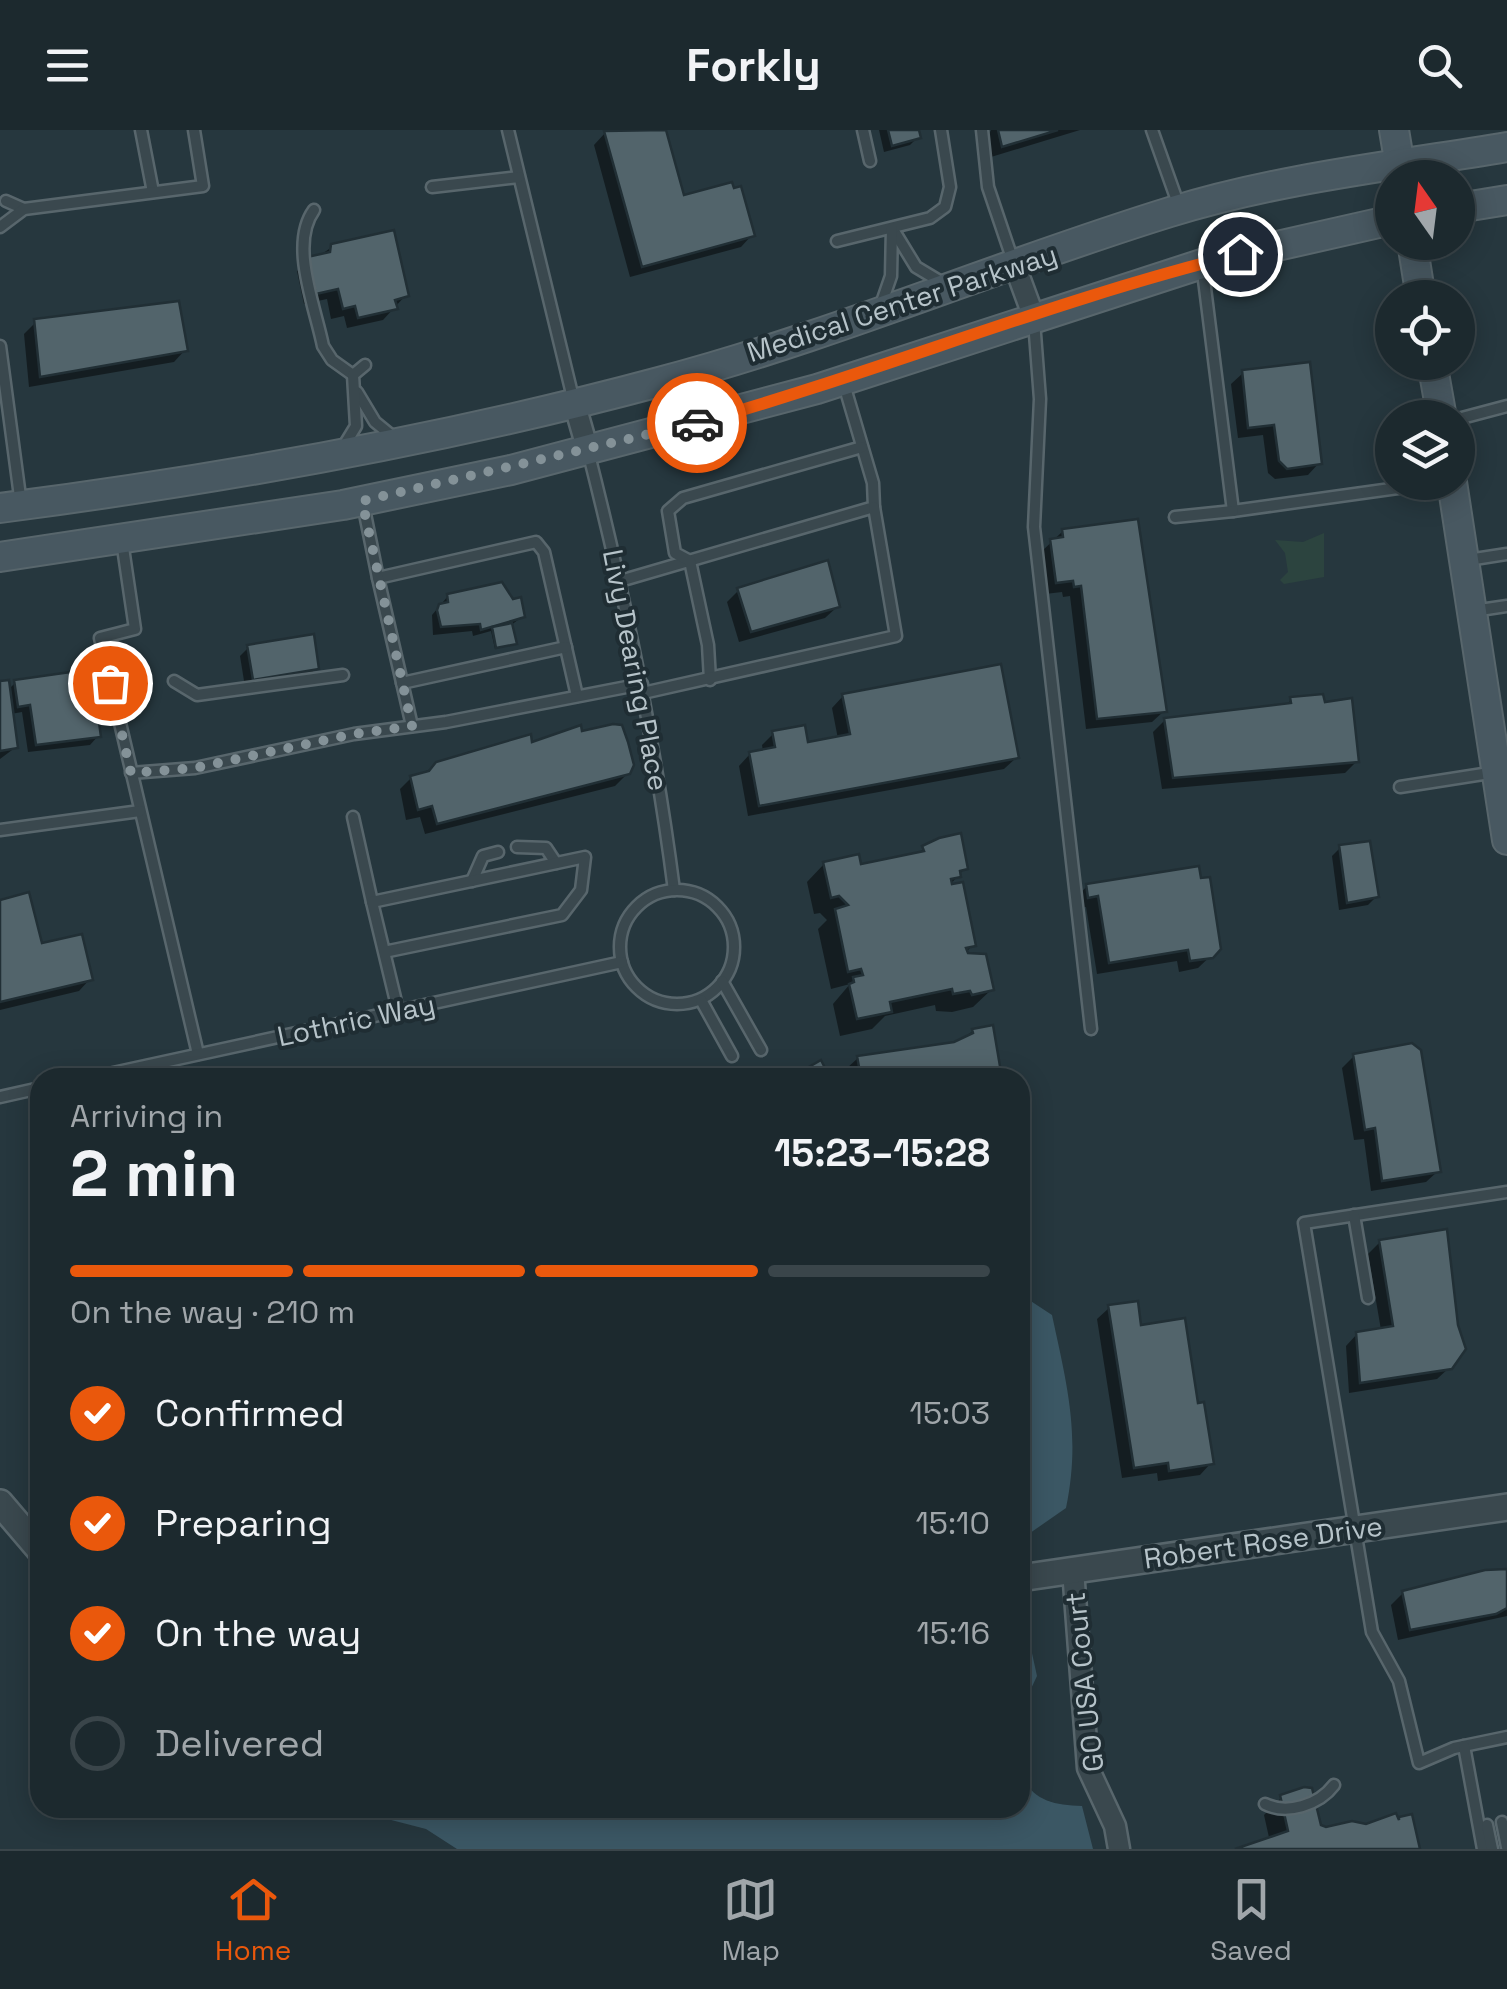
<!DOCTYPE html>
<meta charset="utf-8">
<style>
:root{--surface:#1c292e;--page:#29353a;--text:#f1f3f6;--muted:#a0a6aa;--line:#3a454a;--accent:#ea580c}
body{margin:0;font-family:"Space Grotesk",sans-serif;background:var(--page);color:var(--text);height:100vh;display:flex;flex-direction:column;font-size:38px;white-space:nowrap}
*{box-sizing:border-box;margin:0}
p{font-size:32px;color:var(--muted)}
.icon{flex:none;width:55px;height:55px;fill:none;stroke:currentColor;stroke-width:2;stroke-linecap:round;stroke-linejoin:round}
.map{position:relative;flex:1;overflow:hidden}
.sheet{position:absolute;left:30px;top:938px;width:1000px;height:750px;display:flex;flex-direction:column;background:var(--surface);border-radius:30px;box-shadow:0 5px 25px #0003,0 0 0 2px var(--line)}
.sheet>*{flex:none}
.needle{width:65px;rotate:346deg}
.controls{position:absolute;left:1375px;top:30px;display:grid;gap:20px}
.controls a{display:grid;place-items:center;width:100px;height:100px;border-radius:50%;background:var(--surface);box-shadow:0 5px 25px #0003,0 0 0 2px var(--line);font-size:50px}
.pin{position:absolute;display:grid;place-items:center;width:85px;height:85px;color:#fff;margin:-42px;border:5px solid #fff;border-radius:50%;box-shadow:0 2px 10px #0007}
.courier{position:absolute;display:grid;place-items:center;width:100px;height:100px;margin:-50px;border:8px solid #ea580c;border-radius:50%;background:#fff;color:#222;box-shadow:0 2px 12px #0007}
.head em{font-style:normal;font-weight:700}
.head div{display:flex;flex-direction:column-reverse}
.head{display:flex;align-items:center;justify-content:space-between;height:170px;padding:0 40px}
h1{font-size:65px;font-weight:700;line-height:75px}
.bar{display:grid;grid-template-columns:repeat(4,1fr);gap:15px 10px;align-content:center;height:120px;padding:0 40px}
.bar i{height:12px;border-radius:8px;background:var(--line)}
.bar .active{background:var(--accent)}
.bar p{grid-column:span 4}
ol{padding:0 40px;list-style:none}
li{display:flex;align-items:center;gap:30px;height:110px}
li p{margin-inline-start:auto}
li .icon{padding:10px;border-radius:50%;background:var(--accent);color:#fff;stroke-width:4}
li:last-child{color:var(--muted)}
li i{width:55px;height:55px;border:5px solid var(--line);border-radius:50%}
header{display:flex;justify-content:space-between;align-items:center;height:130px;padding:0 40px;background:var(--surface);font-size:45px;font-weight:700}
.tab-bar{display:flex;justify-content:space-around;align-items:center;height:140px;border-top:2px solid var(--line);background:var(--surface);font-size:28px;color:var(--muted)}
.tab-bar a{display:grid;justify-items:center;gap:5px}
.tab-bar .active{color:var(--accent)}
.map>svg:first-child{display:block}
.green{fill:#2c443f}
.water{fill:#3b5764}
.shadow{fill:#0007}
.building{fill:#52646b;stroke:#212f35;stroke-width:2.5}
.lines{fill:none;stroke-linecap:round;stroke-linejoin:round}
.service-casing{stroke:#58666c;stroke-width:15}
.minor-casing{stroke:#58666c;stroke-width:25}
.tertiary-casing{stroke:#58666c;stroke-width:30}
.secondary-casing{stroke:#58666c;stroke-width:32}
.service{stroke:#3a484e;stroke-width:10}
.minor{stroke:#3a484e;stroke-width:20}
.tertiary{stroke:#3a484e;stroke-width:25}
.secondary{stroke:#485861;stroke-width:28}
.done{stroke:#849298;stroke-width:10;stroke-dasharray:0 18}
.route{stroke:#ea580c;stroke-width:12}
.labels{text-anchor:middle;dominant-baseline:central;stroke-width:8;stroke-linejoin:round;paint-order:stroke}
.street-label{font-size:28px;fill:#b6c3c9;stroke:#1f2d33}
</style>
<header><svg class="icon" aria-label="menu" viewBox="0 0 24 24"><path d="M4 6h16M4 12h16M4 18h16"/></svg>Forkly<svg class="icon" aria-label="search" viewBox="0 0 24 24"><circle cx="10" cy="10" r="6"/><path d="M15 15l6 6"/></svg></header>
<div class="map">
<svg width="1507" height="1719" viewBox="0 0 1507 1719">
<rect width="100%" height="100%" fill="#26373e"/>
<path class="green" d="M 1324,403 L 1324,447 L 1284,454 L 1280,450 L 1288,442 L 1285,423 L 1275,410 L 1303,412 Z"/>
<g class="water">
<path d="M 1020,1164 L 1052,1185 C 1067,1255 1081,1306 1066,1378 L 1020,1410 Z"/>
<path d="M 1020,1503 L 1028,1505 L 1037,1546 L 1020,1582 Z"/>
<path d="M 1020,1643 C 1033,1671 1053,1675 1082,1676 L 1093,1719 L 457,1719 L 426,1699 L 368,1684 L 362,1678 L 1020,1678 Z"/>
</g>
<g class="shadow">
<path d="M 617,0 L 663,0 L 682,68 L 752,105 L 741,117 L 630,147 L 594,15 L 605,3 Z"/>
<path d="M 879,0 L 917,0 L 918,7 L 910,15 L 884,22 Z"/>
<path d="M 991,0 L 1080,0 L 991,27 L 986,10 Z"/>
<path d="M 332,117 L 406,165 L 383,190 L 347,198 L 344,186 L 331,189 L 327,169 L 304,174 L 297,141 Z"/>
<path d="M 36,192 L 185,220 L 174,232 L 29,257 L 24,204 Z"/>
<path d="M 1243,243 L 1319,333 L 1308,345 L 1275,349 L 1268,343 L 1263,305 L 1238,308 L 1231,254 Z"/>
<path d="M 1063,401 L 1164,581 L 1152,592 L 1086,599 L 1070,466 L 1063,467 L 1062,462 L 1045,464 L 1040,423 Z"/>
<path d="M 739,460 L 837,477 L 825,488 L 739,512 L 727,472 Z"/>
<path d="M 448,466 L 523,486 L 510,496 L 512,515 L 495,519 L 491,501 L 473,506 L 472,501 L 433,505 L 432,485 Z"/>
<path d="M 248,518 L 317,538 L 308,546 L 245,557 L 240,526 Z"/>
<path d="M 0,553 L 8,560 L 15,553 L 98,606 L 90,615 L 28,622 L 22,582 L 11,584 L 16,617 L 0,629 Z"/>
<path d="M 843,566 L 1016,628 L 1004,639 L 748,686 L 739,636 L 750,624 L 763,622 L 762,615 L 774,603 L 806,615 L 838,609 L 832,578 Z"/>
<path d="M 1291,570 L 1357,631 L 1345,643 L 1162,659 L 1153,602 L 1165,590 L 1285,576 Z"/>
<path d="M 581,604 L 628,643 L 615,656 L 425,704 L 420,687 L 406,690 L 400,659 L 411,648 L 467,622 L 529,607 L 531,615 Z"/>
<path d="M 924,718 L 965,738 L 948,757 L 973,815 L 963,825 L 991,860 L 973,877 L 952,882 L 936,881 L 935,875 L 885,886 L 872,899 L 840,906 L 833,874 L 850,854 L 831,859 L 818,799 L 827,790 L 820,783 L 814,784 L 807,752 L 824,734 L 859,737 L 917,725 Z"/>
<path d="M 1340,718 L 1377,766 L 1368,775 L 1339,780 L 1332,726 Z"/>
<path d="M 1087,756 L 1219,818 L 1198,838 L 1179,842 L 1177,831 L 1097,844 L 1086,777 L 1077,778 L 1076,768 Z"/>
<path d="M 0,772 L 40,816 L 90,849 L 79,861 L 0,880 Z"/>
<path d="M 973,901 L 1000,948 L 836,948 L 858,928 L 955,914 Z"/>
<path d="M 1354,926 L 1438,1041 L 1426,1052 L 1371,1061 L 1364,1009 L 1354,1010 L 1342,938 Z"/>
<path d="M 1380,1112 L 1450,1237 L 1437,1249 L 1349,1263 L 1346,1216 L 1357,1204 L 1381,1200 L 1368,1124 Z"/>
<path d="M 1109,1178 L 1139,1198 L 1196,1275 L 1211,1333 L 1200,1345 L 1158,1351 L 1157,1343 L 1122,1348 L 1097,1189 Z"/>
<path d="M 1507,1442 L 1507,1486 L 1398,1510 L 1391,1475 L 1403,1463 Z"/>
<path d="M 1282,1667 L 1326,1700 L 1410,1687 L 1418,1719 L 1247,1719 L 1270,1712 L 1264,1685 Z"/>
</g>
<g class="building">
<path d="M 666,0 L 684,65 L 732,52 L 734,58 L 741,56 L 755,106 L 642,137 L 604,1 Z"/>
<path d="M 888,0 L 919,0 L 921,8 L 892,16 Z"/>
<path d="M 998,0 L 1058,0 L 1002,17 Z"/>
<path d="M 394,100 L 409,166 L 395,170 L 398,179 L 358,188 L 355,176 L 343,179 L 338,159 L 316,164 L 307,127 L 330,122 L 331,114 Z"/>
<path d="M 179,171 L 188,221 L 40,247 L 34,189 Z"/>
<path d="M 1310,232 L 1322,334 L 1287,339 L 1279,331 L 1274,295 L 1248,298 L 1242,240 Z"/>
<path d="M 1138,389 L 1167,582 L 1097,589 L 1081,456 L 1074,457 L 1073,451 L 1056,453 L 1050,409 L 1063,407 L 1062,399 Z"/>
<path d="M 828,430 L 840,477 L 751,502 L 737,458 Z"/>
<path d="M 502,452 L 513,469 L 521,467 L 525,487 L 481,500 L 480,494 L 441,497 L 437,480 L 439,474 L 448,472 L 447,464 Z"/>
<path d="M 512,493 L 517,514 L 496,518 L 492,497 Z"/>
<path d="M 314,504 L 319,539 L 253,550 L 247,515 Z"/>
<path d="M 1001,534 L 1019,628 L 759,676 L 749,622 L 775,617 L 772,601 L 805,595 L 808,612 L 850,604 L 842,564 Z"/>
<path d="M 92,539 L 101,607 L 36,615 L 30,575 L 18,577 L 14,550 Z"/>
<path d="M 9,550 L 18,618 L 0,621 L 0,551 Z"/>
<path d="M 1323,564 L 1325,572 L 1352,568 L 1359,632 L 1173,648 L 1164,588 L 1291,573 L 1290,567 Z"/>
<path d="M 613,594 L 622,595 L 628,612 L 634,635 L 630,644 L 437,694 L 432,676 L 418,680 L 410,646 L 429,641 L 436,632 L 531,604 L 532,612 L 581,595 L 582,601 Z"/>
<path d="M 961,703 L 968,739 L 960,741 L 961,747 L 951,749 L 952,754 L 963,752 L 976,816 L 966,818 L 968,823 L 986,824 L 994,860 L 972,865 L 970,861 L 953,864 L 952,859 L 890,872 L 892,882 L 857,889 L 849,854 L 854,852 L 853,847 L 863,845 L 861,839 L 848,842 L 835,779 L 848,775 L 839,766 L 831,768 L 823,732 L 859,724 L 861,734 L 924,721 L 922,716 L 939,708 Z"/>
<path d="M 1370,711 L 1379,767 L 1347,773 L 1339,715 Z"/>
<path d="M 1199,736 L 1201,748 L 1210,747 L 1221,819 L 1213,828 L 1190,831 L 1188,820 L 1109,833 L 1098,766 L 1088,768 L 1086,754 Z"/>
<path d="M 29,762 L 42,813 L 82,804 L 93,850 L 0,872 L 0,770 Z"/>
<path d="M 993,895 L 1002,948 L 861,948 L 857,926 L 954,912 L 973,903 L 972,899 Z"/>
<path d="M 1412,913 L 1421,920 L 1441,1042 L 1382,1051 L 1375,998 L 1365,1000 L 1353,924 Z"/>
<path d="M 821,930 L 830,948 L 799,948 L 805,945 L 802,941 Z"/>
<path d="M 1447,1099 L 1458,1195 L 1466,1219 L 1452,1239 L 1360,1253 L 1356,1202 L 1393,1196 L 1379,1110 Z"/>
<path d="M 1138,1171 L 1141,1195 L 1185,1188 L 1198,1273 L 1204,1272 L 1214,1334 L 1169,1341 L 1168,1333 L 1134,1338 L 1108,1175 Z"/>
<path d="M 1507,1439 L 1507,1478 L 1496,1484 L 1410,1500 L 1402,1461 L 1485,1440 Z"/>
<path d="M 1304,1657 L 1312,1658 L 1321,1695 L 1326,1697 L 1352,1691 L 1366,1694 L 1396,1683 L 1399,1690 L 1399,1687 L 1412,1684 L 1420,1719 L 1235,1719 L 1288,1701 L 1280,1665 Z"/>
</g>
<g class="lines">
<g class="service-casing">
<g id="service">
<path d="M 141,0 L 153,62"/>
<path d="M 508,0 L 574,272"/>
<path d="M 863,0 L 870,31"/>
<path d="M 982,0 L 988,57 L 1014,134"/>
<path d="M 1152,0 L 1180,79"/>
<path d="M 432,57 L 519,47"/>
<path d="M 6,71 L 24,79"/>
<path d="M 314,80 C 289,114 315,176 323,216 L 332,230 L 353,245"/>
<path d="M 0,97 L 24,79 L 203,56 L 194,0"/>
<path d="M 894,101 L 916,137 L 946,155"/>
<path d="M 837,111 L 930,88 L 945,77 L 950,57 L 941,0"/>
<path d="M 1202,134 L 1233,381 L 1441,352"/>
<path d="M 881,175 L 891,146 L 892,98"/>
<path d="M 1034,191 L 1040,269 L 1034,397 L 1091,899"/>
<path d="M 0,216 L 21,374"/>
<path d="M 357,262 L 375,292 L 397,310"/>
<path d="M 1458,289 L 1507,276"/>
<path d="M 342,319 L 356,296 L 353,245 L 365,235"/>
<path d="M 588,321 C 625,466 655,611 674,760"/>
<path d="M 363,374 L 378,448 L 536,412 L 544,422 L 577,566"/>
<path d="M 1175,387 L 1233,381"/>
<path d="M 122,411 L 135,499 L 100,508 L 198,924"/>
<path d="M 1468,430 L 1507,424"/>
<path d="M 378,448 L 412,596"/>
<path d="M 620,451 L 874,377 L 873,353 L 843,251"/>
<path d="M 1473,481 L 1507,476"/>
<path d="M 710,550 L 708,515 L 690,431 L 675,423 L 668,381 L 683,368 L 862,317"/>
<path d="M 174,551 L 197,565 L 343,545"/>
<path d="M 402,553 L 566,517"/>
<path d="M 643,563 L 896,506 L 874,377"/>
<path d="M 131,643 L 195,638 L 354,604 L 446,592 L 642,554"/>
<path d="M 1400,657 L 1496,642"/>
<path d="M 353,687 L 372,772"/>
<path d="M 0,700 L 140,681"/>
<path d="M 517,717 L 546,718 L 556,733"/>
<path d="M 472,751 L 483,726 L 498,722"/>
<circle cx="677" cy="817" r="57"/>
<path d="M 384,822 L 562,785 L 581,760 L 585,727 L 372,772 L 398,880"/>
<path d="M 722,851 L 761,920"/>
<path d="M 701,870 L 732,926"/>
<path d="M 90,948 L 622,832"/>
<path d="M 0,967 L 40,958"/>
<path d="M 1507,1062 L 1304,1093 L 1372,1502 L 1399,1551 L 1419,1633 L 1454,1618 L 1507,1607"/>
<path d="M 1354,1085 L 1368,1168"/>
<path d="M 1464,1616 L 1483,1719"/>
<path d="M 1265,1674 C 1287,1685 1319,1675 1334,1655"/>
<path d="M 1502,1692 L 1507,1717"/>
<path d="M 1487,1695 L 1492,1719"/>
</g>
</g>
<g class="minor-casing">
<g id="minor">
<path d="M 1015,136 L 1033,185"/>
<path d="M 574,272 L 588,321"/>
<path d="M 1073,1440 L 1088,1638 L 1115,1696 L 1119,1719"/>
</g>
</g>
<g class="tertiary-casing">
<g id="tertiary">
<path d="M 0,1373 L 40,1420"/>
<path d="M 1020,1448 L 1507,1377"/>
</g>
</g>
<g class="secondary-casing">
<g id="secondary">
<path d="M 1394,0 L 1402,48"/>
<path d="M 1458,78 L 1507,70"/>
<path d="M 1412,112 L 1421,168"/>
<path d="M 1432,232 L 1442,288"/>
<path d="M 1452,352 L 1507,710"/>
<path d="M 0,378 C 222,349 443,310 659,252 C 833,206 998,135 1170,82 C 1280,48 1394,36 1507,17"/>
<path d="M 0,427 L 343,375 L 511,340 L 817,259 L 1211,131 L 1392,90"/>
</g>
</g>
<use href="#service" class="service"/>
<use href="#minor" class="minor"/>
<use href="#tertiary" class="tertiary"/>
<use href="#secondary" class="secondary"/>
</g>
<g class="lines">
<path class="done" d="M 110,553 L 131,643 L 195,638 L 354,604 L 412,596 L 362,371 L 697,293"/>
<path class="route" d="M 697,293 C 879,242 1056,169 1240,124"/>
</g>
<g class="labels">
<g class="street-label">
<text transform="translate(902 173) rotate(-18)">Medical Center Parkway</text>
<text transform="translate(636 540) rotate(79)">Livy Dearing Place</text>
<text transform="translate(356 890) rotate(-12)">Lothric Way</text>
<text transform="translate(1263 1412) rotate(-8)">Robert Rose Drive</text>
<text transform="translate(1084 1552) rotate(-96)">GO USA Court</text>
</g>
</g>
</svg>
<div class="controls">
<a><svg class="needle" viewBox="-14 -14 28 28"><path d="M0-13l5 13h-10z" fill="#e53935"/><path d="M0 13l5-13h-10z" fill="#a0a6aa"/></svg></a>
<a><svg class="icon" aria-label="locate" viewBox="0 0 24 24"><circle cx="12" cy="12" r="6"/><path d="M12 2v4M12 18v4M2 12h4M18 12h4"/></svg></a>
<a><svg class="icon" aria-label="layers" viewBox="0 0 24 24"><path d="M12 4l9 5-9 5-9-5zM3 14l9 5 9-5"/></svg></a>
</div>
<div class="pin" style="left:110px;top:553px;background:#ea580c"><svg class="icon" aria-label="bag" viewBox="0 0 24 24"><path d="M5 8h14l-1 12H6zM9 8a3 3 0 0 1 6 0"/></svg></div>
<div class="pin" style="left:1240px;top:124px;background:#1f2937"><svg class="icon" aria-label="home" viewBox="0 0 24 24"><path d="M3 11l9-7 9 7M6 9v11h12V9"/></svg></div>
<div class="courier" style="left:697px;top:293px"><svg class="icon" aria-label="car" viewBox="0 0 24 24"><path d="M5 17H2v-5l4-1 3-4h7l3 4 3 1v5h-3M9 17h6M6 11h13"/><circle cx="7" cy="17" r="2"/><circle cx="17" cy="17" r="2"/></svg></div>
<section class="sheet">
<div class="head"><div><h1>2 min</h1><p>Arriving in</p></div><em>15:23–15:28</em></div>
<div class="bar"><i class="active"></i><i class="active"></i><i class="active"></i><i></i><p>On the way · 210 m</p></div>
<ol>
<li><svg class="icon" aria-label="check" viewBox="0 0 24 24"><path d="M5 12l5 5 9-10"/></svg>Confirmed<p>15:03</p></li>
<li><svg class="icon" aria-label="check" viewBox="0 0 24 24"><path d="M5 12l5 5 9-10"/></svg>Preparing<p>15:10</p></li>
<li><svg class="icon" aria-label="check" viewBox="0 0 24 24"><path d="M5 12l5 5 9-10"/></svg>On the way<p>15:16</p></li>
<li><i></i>Delivered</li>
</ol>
</section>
</div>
<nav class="tab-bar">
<a class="active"><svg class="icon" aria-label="home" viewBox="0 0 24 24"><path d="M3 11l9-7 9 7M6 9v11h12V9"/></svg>Home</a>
<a><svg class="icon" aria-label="map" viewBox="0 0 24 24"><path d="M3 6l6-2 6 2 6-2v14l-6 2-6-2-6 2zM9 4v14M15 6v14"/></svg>Map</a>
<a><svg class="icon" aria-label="saved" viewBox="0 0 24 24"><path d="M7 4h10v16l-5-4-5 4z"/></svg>Saved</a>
</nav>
